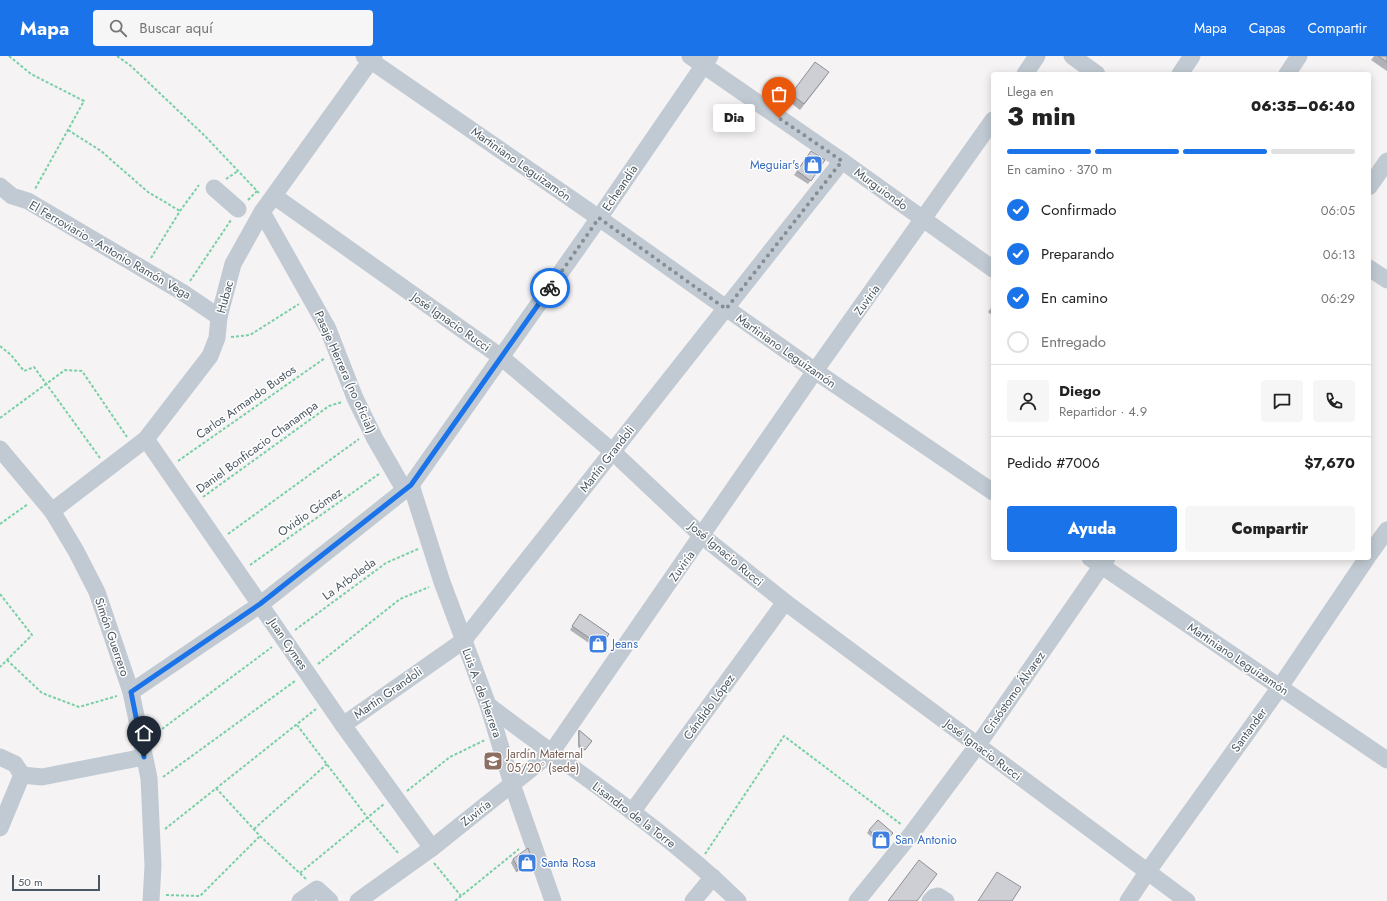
<!DOCTYPE html>
<html lang="es">
<meta charset="utf-8">
<style>
:root{--surface:#fff;--page:#f6f6f6;--text:#222;--muted:#767676;--line:#e0e0e0;--accent:#1a73e8}
body{margin:0;font-family:Jost,sans-serif;background:var(--page);color:var(--text);height:100vh;display:flex;flex-direction:column;font-size:15px;white-space:nowrap}
*{box-sizing:border-box;margin:0}
p{font-size:13px;color:var(--muted)}
.icon{flex:none;width:22px;height:22px;fill:none;stroke:currentColor;stroke-width:2;stroke-linecap:round;stroke-linejoin:round}
.map{position:relative;flex:1;overflow:hidden}
.panel{position:absolute;left:991px;top:16px;width:380px;height:488px;display:flex;flex-direction:column;background:var(--surface);border-radius:4px;box-shadow:0 2px 10px #0003}
.panel>*{flex:none}
.scale{position:absolute;left:12px;bottom:10px;width:88px;box-sizing:border-box;padding-left:4px;border:2px solid #4a5661;border-top:0;font-size:11px;line-height:14px;white-space:nowrap;color:#4a5661;-webkit-text-stroke:3px #fff;paint-order:stroke}
.pin{position:absolute;display:grid;place-items:center;width:34px;height:34px;color:#fff;margin:-41px -17px;border-radius:50% 50% 50% 0;rotate:-45deg;box-shadow:0 0 4px #0007}
.pin .icon{rotate:45deg}
.courier{position:absolute;display:grid;place-items:center;width:40px;height:40px;margin:-20px;border:3px solid #1a73e8;border-radius:50%;background:#fff;color:#222;box-shadow:0 1px 5px #0007}
.bubble{position:absolute;height:28px;border-radius:4px;background:var(--surface);box-shadow:0 2px 10px #0003;font-size:13px;font-weight:800;line-height:28px;text-align:center}
.head em{font-style:normal;font-weight:800}
.head div{display:flex;flex-direction:column-reverse}
.head{display:flex;align-items:center;justify-content:space-between;height:68px;padding:0 16px}
h1{font-size:26px;font-weight:800;line-height:30px}
.bar{display:grid;grid-template-columns:repeat(4,1fr);gap:6px 4px;align-content:center;height:48px;padding:0 16px}
.bar i{height:5px;border-radius:3px;background:var(--line)}
.bar .current{background:var(--accent)}
.bar p{grid-column:span 4}
.line{display:flex;align-items:center;gap:10px;padding:0 16px;border-top:1px solid var(--line)}
.line div{flex:1}
.round{display:grid;place-items:center;flex:none;width:42px;height:42px;border-radius:4px;background:var(--page)}
ol{padding:0 16px;list-style:none}
li{display:flex;align-items:center;gap:12px;height:44px}
li p{margin-inline-start:auto}
li .icon{padding:4px;border-radius:50%;background:var(--accent);color:#fff;stroke-width:4}
li:last-child{color:var(--muted)}
li i{width:22px;height:22px;border:2px solid var(--line);border-radius:50%}
.action{display:flex;gap:8px;margin-top:auto;padding:8px 16px}
.action a{flex:1;height:46px;border-radius:4px;background:var(--accent);color:#fff;font-size:16px;font-weight:800;line-height:46px;text-align:center}
.action a+a{background:var(--page);color:var(--text)}
header{display:flex;align-items:center;gap:24px;box-sizing:border-box;height:56px;padding:0 20px;background:var(--accent);color:#fff}
header strong{font-size:19px}
nav{display:flex;gap:22px;margin-inline-start:auto;font-size:14px}
.search{width:280px;height:36px;background:var(--page);display:flex;align-items:center;gap:10px;box-sizing:border-box;padding:0 14px;border-radius:4px;color:var(--muted);font-size:15px}
.map>svg:first-child{display:block}
.lines{fill:none;stroke-linecap:round;stroke-linejoin:round}
.path{stroke:#7ad0a6;stroke-width:2;stroke-dasharray:3 2;stroke-linecap:butt}
.minor{stroke:#c1cad2;stroke-width:17}
.wall{fill:#b0b2b7}
.shaded-wall{fill:#909195}
.building{fill:#cdcfd5;stroke:#909195}
.done{stroke:#868d94;stroke-width:4;stroke-dasharray:0 7.2}
.route{stroke:#1a73e8;stroke-width:5}
.labels{text-anchor:middle;dominant-baseline:central;stroke-width:3;stroke-linejoin:round;paint-order:stroke}
.street-label{font-size:12px;fill:#4a5661;stroke:#fff}
.shop-label{font-size:12px;fill:#366cbe;stroke:#fff;text-anchor:start}
.education-label{font-size:12px;fill:#785e54;stroke:#fff;text-anchor:start}
</style>
<header>
<strong>Mapa</strong>
<div class="search"><svg class="icon" aria-label="search" viewBox="0 0 24 24"><circle cx="10" cy="10" r="6"/><path d="M15 15l6 6"/></svg>Buscar aquí</div>
<nav><a>Mapa</a><a>Capas</a><a>Compartir</a></nav>
</header>
<div class="map">
<svg width="1387" height="845" viewBox="0 0 1387 845">
<rect width="100%" height="100%" fill="#f5f3f3"/>
<g class="lines">
<g class="path">
<path d="M 9,0 L 31,18 L 84,45 L 35,133"/>
<path d="M 117,0 L 131,10 L 205,80 L 259,137"/>
<path d="M 68,74 L 101,95 L 148,136 L 180,155"/>
<path d="M 226,123 L 238,115"/>
<path d="M 248,144 L 257,135"/>
<path d="M 151,202 L 180,155 L 199,129"/>
<path d="M 190,225 L 231,164"/>
<path d="M 231,281 L 250,279 L 299,248"/>
<path d="M 0,290 L 11,299 L 24,315 L 34,311 L 100,402"/>
<path d="M 0,362 L 65,314 L 82,315 L 127,381"/>
<path d="M 178,405 L 325,302"/>
<path d="M 203,441 L 329,350 L 342,346"/>
<path d="M 0,468 L 28,448"/>
<path d="M 228,478 L 359,383"/>
<path d="M 250,509 L 379,418"/>
<path d="M 0,538 L 32,579 L 0,611"/>
<path d="M 295,574 L 386,507 L 418,493"/>
<path d="M 7,604 L 42,637 L 79,651 L 117,640"/>
<path d="M 318,608 L 400,543 L 429,531"/>
<path d="M 297,669 L 367,761 L 399,798"/>
<path d="M 154,679 L 272,591"/>
<path d="M 163,721 L 295,625"/>
<path d="M 216,732 L 260,780 L 306,823"/>
<path d="M 407,735 L 450,701 L 485,684"/>
<path d="M 165,773 L 316,653"/>
<path d="M 254,773 L 327,708"/>
<path d="M 705,798 L 784,680 L 902,769"/>
<path d="M 434,807 L 461,840"/>
<path d="M 300,817 L 384,748"/>
<path d="M 166,839 L 200,840 L 260,780"/>
<path d="M 455,845 L 519,793"/>
</g>
<g class="minor">
<path d="M 364,0 L 599,162 L 815,315 L 993,436"/>
<path d="M 690,0 L 842,105 L 993,213"/>
<path d="M 1072,0 L 1097,18"/>
<path d="M 1025,18 L 1037,0"/>
<path d="M 1180,18 L 1192,0"/>
<path d="M 1287,18 L 1299,0"/>
<path d="M 0,130 L 12,140 L 28,145 L 182,236 L 219,261"/>
<path d="M 1369,131 L 1387,105"/>
<path d="M 214,132 L 238,153"/>
<path d="M 274,140 L 501,301 L 613,396 L 702,480 L 785,546 L 1187,845"/>
<path d="M 262,156 L 328,273 L 355,342 L 375,383 L 405,435"/>
<path d="M 1369,212 L 1387,224"/>
<path d="M 146,383 L 343,669 L 432,792"/>
<path d="M 0,393 L 52,455 L 76,495 L 97,536 L 131,636 L 149,722 L 153,810 L 151,845"/>
<path d="M 411,429 L 442,526 L 488,649 L 512,728 L 553,845"/>
<path d="M 52,455 L 146,383 L 210,300 L 217,282 L 219,261 L 233,208 L 262,156 L 374,0"/>
<path d="M 1369,499 L 1387,474"/>
<path d="M 1090,502 L 1387,704"/>
<path d="M 131,636 L 261,548 L 411,429 L 599,162 L 710,0"/>
<path d="M 488,649 C 571,713 662,771 738,845"/>
<path d="M 343,669 L 463,585 L 842,105"/>
<path d="M 0,701 L 15,708 L 22,719"/>
<path d="M 22,719 L 42,721 L 144,701"/>
<path d="M 632,756 L 785,546"/>
<path d="M 0,772 L 22,719"/>
<path d="M 300,845 L 317,833 L 330,845"/>
<path d="M 358,845 L 432,792 L 551,697 L 815,315 L 993,64"/>
<path d="M 693,845 L 713,821"/>
<path d="M 857,845 L 912,777 L 977,690 L 1107,502"/>
<path d="M 930,845 L 934,841 L 938,840 L 946,845"/>
<path d="M 1128,845 L 1148,815 L 1280,631 L 1367,502"/>
</g>
</g>
<g class="wall">
<path d="M 1374,0 L 1387,0 L 1387,15 L 1371,4 Z"/>
<path d="M 825,22 L 800,54 L 787,44 L 791,38 Z"/>
<path d="M 811,95 L 825,104 L 808,128 L 794,119 Z"/>
<path d="M 993,249 L 993,260 L 988,256 Z"/>
<path d="M 580,558 L 609,578 L 599,594 L 570,574 Z"/>
<path d="M 579,674 L 592,685 L 583,696 L 578,691 L 578,676 Z"/>
<path d="M 869,774 L 890,781 L 881,790 L 867,777 Z"/>
<path d="M 513,803 L 533,806 L 530,809 L 516,816 L 511,807 Z"/>
</g>
<path class="shaded-wall" d="M 533,806 L 530,809 L 516,816 L 518,812 Z"/>
<g class="building">
<path d="M 1378,0 L 1387,0 L 1387,6 Z"/>
<path d="M 815,6 L 829,16 L 804,48 L 791,38 Z"/>
<path d="M 811,95 L 825,104 L 811,125 L 797,115 Z"/>
<path d="M 580,558 L 609,578 L 601,590 L 572,570 Z"/>
<path d="M 579,674 L 592,685 L 585,694 L 579,689 Z"/>
<path d="M 878,764 L 893,777 L 884,787 L 869,774 Z"/>
<path d="M 528,792 L 533,806 L 518,812 L 513,803 Z"/>
<path d="M 919,804 L 937,818 L 917,845 L 888,845 Z"/>
<path d="M 997,816 L 1021,831 L 1012,845 L 978,845 Z"/>
</g>
<g class="lines">
<path class="done" d="M 550,232 L 599,162 L 726,253 L 842,105 L 779,62"/>
<path class="route" d="M 144,701 L 131,636 L 260,548 L 411,429 L 550,232"/>
</g>
<defs>
<g id="shop-square" transform="scale(1)"><rect x="-9" y="-9" width="18" height="18" rx="4" fill="#3f7fe0" stroke="#fff"/><path d="M-5-2.5h2.3a2.7 3.5 0 0 1 5.4 0H5L5.5 6h-11ZM-1.5-2.5h3a1.5 2.3 0 0 0-3 0Z" fill="#fff"/></g>
<g id="school-square" transform="scale(1)"><rect x="-9" y="-9" width="18" height="18" rx="4" fill="#8d6e63" stroke="#fff"/><path d="M0-5L7-2L0 1L-7-2ZM-4 1L0 2.5L4 1V4Q0 6-4 4Z" fill="#fff"/></g>
</defs>
<g fill-rule="evenodd">
<use href="#shop-square" x="813" y="109"/>
<use href="#shop-square" x="598" y="588"/>
<use href="#school-square" x="493" y="705"/>
<use href="#shop-square" x="881" y="784"/>
<use href="#shop-square" x="527" y="807"/>
</g>
<g class="labels">
<g class="street-label">
<text transform="translate(521 108) rotate(35)">Martiniano Leguizamón</text>
<text transform="translate(620 132) rotate(-56)">Echeandía</text>
<text transform="translate(881 133) rotate(36)">Murguiondo</text>
<text transform="translate(110 194) rotate(30)">El Ferroviario - Antonio Ramón Vega</text>
<text transform="translate(225 241) rotate(-75)">Hubac</text>
<text transform="translate(867 244) rotate(-54)">Zuviría</text>
<text transform="translate(451 266) rotate(35)">José Ignacio Rucci</text>
<text transform="translate(786 295) rotate(35)">Martiniano Leguizamón</text>
<text transform="translate(345 316) rotate(66)">Pasaje Herrera (no oficial)</text>
<text transform="translate(246 346) rotate(-35)">Carlos Armando Bustos</text>
<text transform="translate(257 391) rotate(-36)">Daniel Bonficacio Chanampa</text>
<text transform="translate(607 403) rotate(-52)">Martín Grandoli</text>
<text transform="translate(310 456) rotate(-35)">Ovidio Gómez</text>
<text transform="translate(726 498) rotate(40)">José Ignacio Rucci</text>
<text transform="translate(682 510) rotate(-55)">Zuviría</text>
<text transform="translate(349 523) rotate(-36)">La Arboleda</text>
<text transform="translate(112 581) rotate(71)">Simón Guerrero</text>
<text transform="translate(288 588) rotate(56)">Juan Cymes</text>
<text transform="translate(1238 603) rotate(34)">Martiniano Leguizamón</text>
<text transform="translate(388 637) rotate(-35)">Martín Grandoli</text>
<text transform="translate(482 637) rotate(70)">Luis A. de Herrera</text>
<text transform="translate(1014 637) rotate(-55)">Crisóstomo Álvarez</text>
<text transform="translate(709 651) rotate(-54)">Cándido López</text>
<text transform="translate(1249 674) rotate(-54)">Santander</text>
<text transform="translate(983 694) rotate(37)">José Ignacio Rucci</text>
<text transform="translate(476 757) rotate(-38)">Zuviría</text>
<text transform="translate(634 759) rotate(37)">Lisandro de la Torre</text>
</g>
<g class="shop-label">
<text x="799" y="109" text-anchor="end">Meguiar's</text>
<text x="612" y="588">Jeans</text>
<text x="895" y="784">San Antonio</text>
<text x="541" y="807">Santa Rosa</text>
</g>
<g class="education-label">
<text x="507" y="698">Jardín Maternal<tspan x="507" dy="14">05/20° (sede)</tspan></text>
</g>
</g>
</svg>
<div class="scale">50 m</div>
<div class="pin" style="left:779px;top:62px;background:#ea580c"><svg class="icon" aria-label="bag" viewBox="0 0 24 24"><path d="M5 8h14l-1 12H6zM9 8a3 3 0 0 1 6 0"/></svg></div>
<div class="pin" style="left:144px;top:701px;background:#1f2937"><svg class="icon" aria-label="home" viewBox="0 0 24 24"><path d="M3 11l9-7 9 7M6 9v11h12V9"/></svg></div>
<div class="courier" style="left:550px;top:232px"><svg class="icon" aria-label="bike" viewBox="0 0 24 24"><circle cx="6" cy="16" r="4"/><circle cx="18" cy="16" r="4"/><path d="M6 16l4-8h5l3 8M10 8l3 8H6M13 5h3"/></svg></div>
<div class="bubble" style="left:713px;top:48px;width:42px">Dia</div>
<section class="panel">
<div class="head"><div><h1>3 min</h1><p>Llega en</p></div><em>06:35–06:40</em></div>
<div class="bar"><i class="current"></i><i class="current"></i><i class="current"></i><i></i><p>En camino · 370 m</p></div>
<ol>
<li><svg class="icon" aria-label="check" viewBox="0 0 24 24"><path d="M5 12l5 5 9-10"/></svg>Confirmado<p>06:05</p></li>
<li><svg class="icon" aria-label="check" viewBox="0 0 24 24"><path d="M5 12l5 5 9-10"/></svg>Preparando<p>06:13</p></li>
<li><svg class="icon" aria-label="check" viewBox="0 0 24 24"><path d="M5 12l5 5 9-10"/></svg>En camino<p>06:29</p></li>
<li><i></i>Entregado</li>
</ol>
<div class="line" style="height:72px"><a class="round"><svg class="icon" aria-label="person" viewBox="0 0 24 24"><circle cx="12" cy="8" r="4"/><path d="M4 21q1-7 8-7t8 7"/></svg></a><div><b>Diego</b><p>Repartidor · 4.9</p></div><a class="round"><svg class="icon" aria-label="chat" viewBox="0 0 24 24"><path d="M4 5h16v11H9l-5 4z"/></svg></a><a class="round"><svg class="icon" aria-label="phone" viewBox="0 0 24 24"><path d="M5 4h4l2 5-3 2q2 4 5 5l2-3 5 2v4C11 20 4 13 5 4z"/></svg></a></div>
<div class="line" style="height:52px"><div>Pedido #7006</div><b>$7,670</b></div>
<div class="action"><a>Ayuda</a><a>Compartir</a></div>
</section>
</div>
